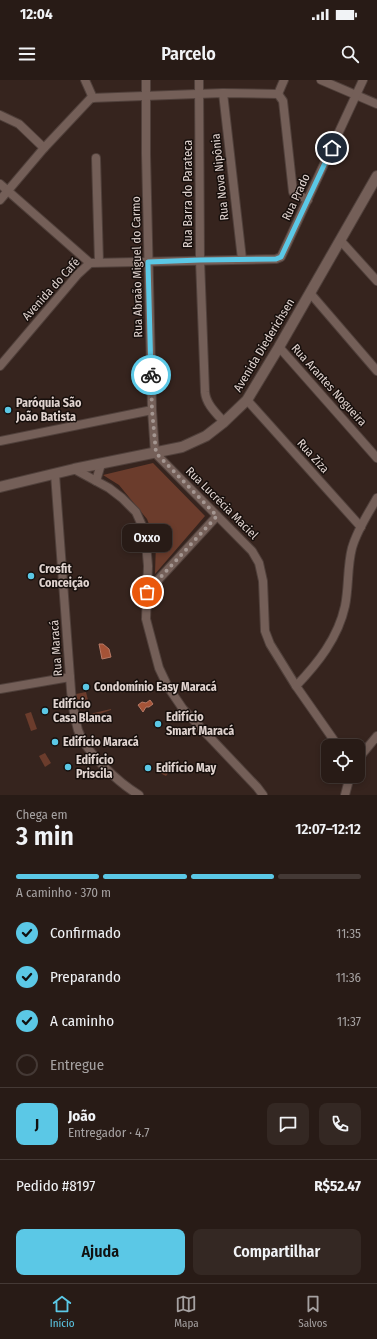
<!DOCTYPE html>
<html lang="pt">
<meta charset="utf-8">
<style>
:root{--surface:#281b16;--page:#342823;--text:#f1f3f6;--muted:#a5a1a1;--line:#443935;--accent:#5bc8e6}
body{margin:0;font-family:"Fira Sans Condensed",sans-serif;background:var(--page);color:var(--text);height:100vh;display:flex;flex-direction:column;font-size:15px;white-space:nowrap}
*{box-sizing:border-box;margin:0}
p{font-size:13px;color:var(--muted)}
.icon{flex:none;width:22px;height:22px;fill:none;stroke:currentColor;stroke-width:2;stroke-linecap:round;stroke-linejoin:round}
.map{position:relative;height:715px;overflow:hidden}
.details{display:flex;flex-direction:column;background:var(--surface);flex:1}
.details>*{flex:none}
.tools{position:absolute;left:321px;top:659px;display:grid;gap:8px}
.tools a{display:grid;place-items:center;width:44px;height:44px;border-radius:8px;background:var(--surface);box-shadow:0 2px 6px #0003,0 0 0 1px var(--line);font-size:20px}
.pin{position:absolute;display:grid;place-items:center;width:34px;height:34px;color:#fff;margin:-17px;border:2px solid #fff;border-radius:50%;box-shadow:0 1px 4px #0007}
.courier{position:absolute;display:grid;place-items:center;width:40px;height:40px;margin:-20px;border:3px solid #5bc8e6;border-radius:50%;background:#fff;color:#222;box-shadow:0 1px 5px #0007}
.bubble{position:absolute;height:28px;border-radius:8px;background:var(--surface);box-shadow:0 2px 6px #0003,0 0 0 1px var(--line);font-size:13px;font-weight:600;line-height:28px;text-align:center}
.overview em{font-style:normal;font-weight:600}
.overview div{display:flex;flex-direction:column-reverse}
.overview{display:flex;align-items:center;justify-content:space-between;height:68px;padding:0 16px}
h1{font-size:26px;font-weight:600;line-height:30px}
.bar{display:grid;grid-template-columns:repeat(4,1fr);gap:6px 4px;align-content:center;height:48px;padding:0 16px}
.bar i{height:5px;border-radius:3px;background:var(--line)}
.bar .selected{background:var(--accent)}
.bar p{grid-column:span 4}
.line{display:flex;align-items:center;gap:10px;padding:0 16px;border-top:1px solid var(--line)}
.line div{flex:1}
.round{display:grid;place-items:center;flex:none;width:42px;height:42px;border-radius:8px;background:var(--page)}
ol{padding:0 16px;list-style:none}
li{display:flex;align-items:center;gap:12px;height:44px}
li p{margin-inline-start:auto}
li .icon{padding:4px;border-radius:50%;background:var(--accent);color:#111;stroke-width:4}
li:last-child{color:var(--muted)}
li i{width:22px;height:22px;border:2px solid var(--line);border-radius:50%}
.primary-button{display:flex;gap:8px;margin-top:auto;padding:8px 16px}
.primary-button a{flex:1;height:46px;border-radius:8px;background:var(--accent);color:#111;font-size:16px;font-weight:600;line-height:46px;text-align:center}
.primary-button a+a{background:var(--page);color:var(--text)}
.status{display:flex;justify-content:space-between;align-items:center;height:28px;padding:0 20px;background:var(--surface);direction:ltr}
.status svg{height:11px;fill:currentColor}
header{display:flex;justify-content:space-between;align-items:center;height:52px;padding:0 16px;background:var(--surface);font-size:18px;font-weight:600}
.menu{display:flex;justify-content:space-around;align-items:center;height:56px;border-top:1px solid var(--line);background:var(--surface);font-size:11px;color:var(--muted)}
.menu a{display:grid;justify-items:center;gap:2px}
.menu .selected{color:var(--accent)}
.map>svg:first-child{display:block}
.green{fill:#6b3c2c}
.water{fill:#a55337;stroke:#b77965}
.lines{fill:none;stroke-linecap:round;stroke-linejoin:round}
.minor-casing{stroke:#50403b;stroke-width:10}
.tertiary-casing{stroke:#50403b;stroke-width:12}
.minor{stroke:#745f58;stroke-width:8}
.tertiary{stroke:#745f58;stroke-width:10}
.done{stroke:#a49691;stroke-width:4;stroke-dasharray:0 7.2}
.route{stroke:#5bc8e6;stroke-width:5}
.poi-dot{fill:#5bc8e6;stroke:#170f0c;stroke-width:1.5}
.labels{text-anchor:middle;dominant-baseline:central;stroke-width:3;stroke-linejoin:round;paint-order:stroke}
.street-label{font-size:12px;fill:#e0d3cf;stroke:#170f0c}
.poi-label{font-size:12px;font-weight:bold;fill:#e0d3cf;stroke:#170f0c;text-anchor:start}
</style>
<div class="status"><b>12:04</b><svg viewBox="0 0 49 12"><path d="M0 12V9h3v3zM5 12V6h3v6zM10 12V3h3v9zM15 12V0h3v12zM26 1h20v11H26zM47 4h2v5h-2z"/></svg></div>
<header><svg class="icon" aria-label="menu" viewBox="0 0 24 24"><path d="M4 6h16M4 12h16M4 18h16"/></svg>Parcelo<svg class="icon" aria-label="search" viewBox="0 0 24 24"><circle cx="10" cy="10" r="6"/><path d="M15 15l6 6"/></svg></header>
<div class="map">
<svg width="377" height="715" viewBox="0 0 377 715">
<rect width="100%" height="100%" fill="#36241e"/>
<g class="green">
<path d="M 153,383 L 205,436 L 155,494 L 156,462 L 147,439 L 119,405 L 103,395 Z"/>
<path d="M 86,612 L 90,628 L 80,630 L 76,614 Z"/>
<path d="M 111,629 L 111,630 L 82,640 L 81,636 Z"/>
<path d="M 31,632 L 37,649 L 31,651 L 25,634 Z"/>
<path d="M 109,633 L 111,638 L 100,642 L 98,637 Z"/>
<path d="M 45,673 L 51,683 L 45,687 L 39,676 Z"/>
<path d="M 168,683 L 173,687 L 166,696 L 160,693 Z"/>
</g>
<g class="water">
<path d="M 99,564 L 103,564 L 109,569 L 111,577 L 102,579 Z"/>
<path d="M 150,620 L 153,624 L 149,627 L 146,627 L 143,632 L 138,625 L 142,622 L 146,623 Z"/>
</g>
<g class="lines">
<g class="minor-casing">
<g id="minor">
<path d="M 85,0 L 93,18"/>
<path d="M 146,0 L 146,74 L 152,330 L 155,373 L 252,471 L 259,483 L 263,501 L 265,551 L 270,564 L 296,606 L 338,666"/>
<path d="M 199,0 L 200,180 L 205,312 C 206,324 216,333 224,342"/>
<path d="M 321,0 L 377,24"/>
<path d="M 223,13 L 242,179"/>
<path d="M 278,14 L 284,0"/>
<path d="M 0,35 L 19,44 L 44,68"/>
<path d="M 96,78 L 99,182"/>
<path d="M 0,104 L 90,183"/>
<path d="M 0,120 L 44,68 L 91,18 L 223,13 L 278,14 L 283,21 L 293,112 L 308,120"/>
<path d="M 340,160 L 377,201"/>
<path d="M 310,213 L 377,291"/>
<path d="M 279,267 L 377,378"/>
<path d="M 0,286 L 78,194 L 90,183 L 276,179 L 281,177 L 363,0"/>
<path d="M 247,320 L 361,447"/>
<path d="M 0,361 L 152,330"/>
<path d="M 74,389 L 109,408 L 122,418 L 136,432 L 144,450 L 146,463 L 148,486 L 146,539 L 159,588 L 168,607 L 183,629 L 257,707 L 263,715"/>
<path d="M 55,394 L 70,597 C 71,615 73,633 78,650 C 86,673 119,703 139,715"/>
<path d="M 96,401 L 101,384"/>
<path d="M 147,512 L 217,436"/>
<path d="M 296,606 C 318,583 338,558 345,526 C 349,507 347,487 352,468 C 357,450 368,434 377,418"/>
<path d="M 0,609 L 70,597"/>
<path d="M 358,679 L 377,656"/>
<path d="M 345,715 L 350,696"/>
</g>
</g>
<g class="tertiary-casing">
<path id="tertiary" d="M 0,407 L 74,389 L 182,367 L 206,356 L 224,342 L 247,320 L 279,267 L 377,96"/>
</g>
<use href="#minor" class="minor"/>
<use href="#tertiary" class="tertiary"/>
</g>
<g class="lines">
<path class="done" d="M 147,512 L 217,436 L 156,373 L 152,330 L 151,295"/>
<path class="route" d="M 151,295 L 148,182 L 200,180 L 276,179 L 281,177 L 332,68"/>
</g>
<g class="poi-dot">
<circle cx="8" cy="330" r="4"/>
<circle cx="31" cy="496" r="4"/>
<circle cx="86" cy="607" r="4"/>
<circle cx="45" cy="631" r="4"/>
<circle cx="158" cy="644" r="4"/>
<circle cx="55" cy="662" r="4"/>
<circle cx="68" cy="687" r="4"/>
<circle cx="148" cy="688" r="4"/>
</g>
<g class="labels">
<g class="street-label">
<text transform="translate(220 97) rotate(-96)">Rua Nova Nipônia</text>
<text transform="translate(188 114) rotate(-90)">Rua Barra do Parateca</text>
<text transform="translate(296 117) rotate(-65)">Rua Prado</text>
<text transform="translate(137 187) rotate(-91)">Rua Abraão Miguel do Carmo</text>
<text transform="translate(51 209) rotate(-48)">Avenida do Café</text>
<text transform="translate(264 265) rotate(-59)">Avenida Diederichsen</text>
<text transform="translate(329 305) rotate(48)">Rua Arantes Nogueira</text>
<text transform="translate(313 376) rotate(48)">Rua Ziza</text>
<text transform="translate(222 423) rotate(45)">Rua Lucrécia Maciel</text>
<text transform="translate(56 568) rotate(-94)">Rua Maracá</text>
</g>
<g class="poi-label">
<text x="16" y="323">Paróquia São<tspan x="16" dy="14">João Batista</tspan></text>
<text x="39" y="489">Crosfit<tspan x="39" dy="14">Conceição</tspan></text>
<text x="94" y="607">Condomínio Easy Maracá</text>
<text x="53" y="624">Edifício<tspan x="53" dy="14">Casa Blanca</tspan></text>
<text x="166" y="637">Edifício<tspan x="166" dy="14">Smart Maracá</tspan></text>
<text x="63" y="662">Edifício Maracá</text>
<text x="76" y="680">Edifício<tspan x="76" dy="14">Priscila</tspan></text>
<text x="156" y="688">Edifício May</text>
</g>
</g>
</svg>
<div class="tools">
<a><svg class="icon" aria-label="locate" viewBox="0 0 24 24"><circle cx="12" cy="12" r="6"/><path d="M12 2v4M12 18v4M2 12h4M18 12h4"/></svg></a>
</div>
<div class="pin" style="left:147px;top:512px;background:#ea580c"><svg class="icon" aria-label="bag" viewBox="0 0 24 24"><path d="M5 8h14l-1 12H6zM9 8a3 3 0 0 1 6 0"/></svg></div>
<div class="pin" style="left:332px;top:68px;background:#1f2937"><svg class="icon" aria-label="home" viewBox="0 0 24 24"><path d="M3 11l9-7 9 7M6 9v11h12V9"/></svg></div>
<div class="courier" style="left:151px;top:295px"><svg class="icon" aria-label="bike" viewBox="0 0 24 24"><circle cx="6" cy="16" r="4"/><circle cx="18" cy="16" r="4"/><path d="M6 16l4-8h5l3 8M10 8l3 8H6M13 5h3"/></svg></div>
<div class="bubble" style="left:122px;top:444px;width:50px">Oxxo</div>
</div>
<section class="details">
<div class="overview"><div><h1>3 min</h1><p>Chega em</p></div><em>12:07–12:12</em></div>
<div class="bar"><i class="selected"></i><i class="selected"></i><i class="selected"></i><i></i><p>A caminho · 370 m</p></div>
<ol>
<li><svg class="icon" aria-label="check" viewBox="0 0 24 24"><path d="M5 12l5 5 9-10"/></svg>Confirmado<p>11:35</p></li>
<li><svg class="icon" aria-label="check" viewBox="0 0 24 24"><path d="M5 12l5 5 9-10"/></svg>Preparando<p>11:36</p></li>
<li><svg class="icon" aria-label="check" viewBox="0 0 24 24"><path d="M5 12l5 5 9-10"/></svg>A caminho<p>11:37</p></li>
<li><i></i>Entregue</li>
</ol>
<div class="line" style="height:72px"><b class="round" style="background:var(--accent);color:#111">J</b><div><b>João</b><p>Entregador · 4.7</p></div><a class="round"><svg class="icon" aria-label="chat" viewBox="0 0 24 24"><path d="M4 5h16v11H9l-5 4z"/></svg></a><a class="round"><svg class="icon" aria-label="phone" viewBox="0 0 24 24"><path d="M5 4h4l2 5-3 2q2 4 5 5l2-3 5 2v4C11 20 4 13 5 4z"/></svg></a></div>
<div class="line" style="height:52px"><div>Pedido #8197</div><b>R$52.47</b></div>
<div class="primary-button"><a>Ajuda</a><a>Compartilhar</a></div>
</section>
<nav class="menu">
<a class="selected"><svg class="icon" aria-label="home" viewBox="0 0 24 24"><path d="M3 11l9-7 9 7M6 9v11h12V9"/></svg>Início</a>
<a><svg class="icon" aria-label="map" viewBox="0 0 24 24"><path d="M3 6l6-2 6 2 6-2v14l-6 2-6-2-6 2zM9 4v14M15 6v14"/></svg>Mapa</a>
<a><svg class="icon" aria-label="saved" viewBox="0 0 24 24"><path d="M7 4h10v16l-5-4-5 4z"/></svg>Salvos</a>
</nav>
